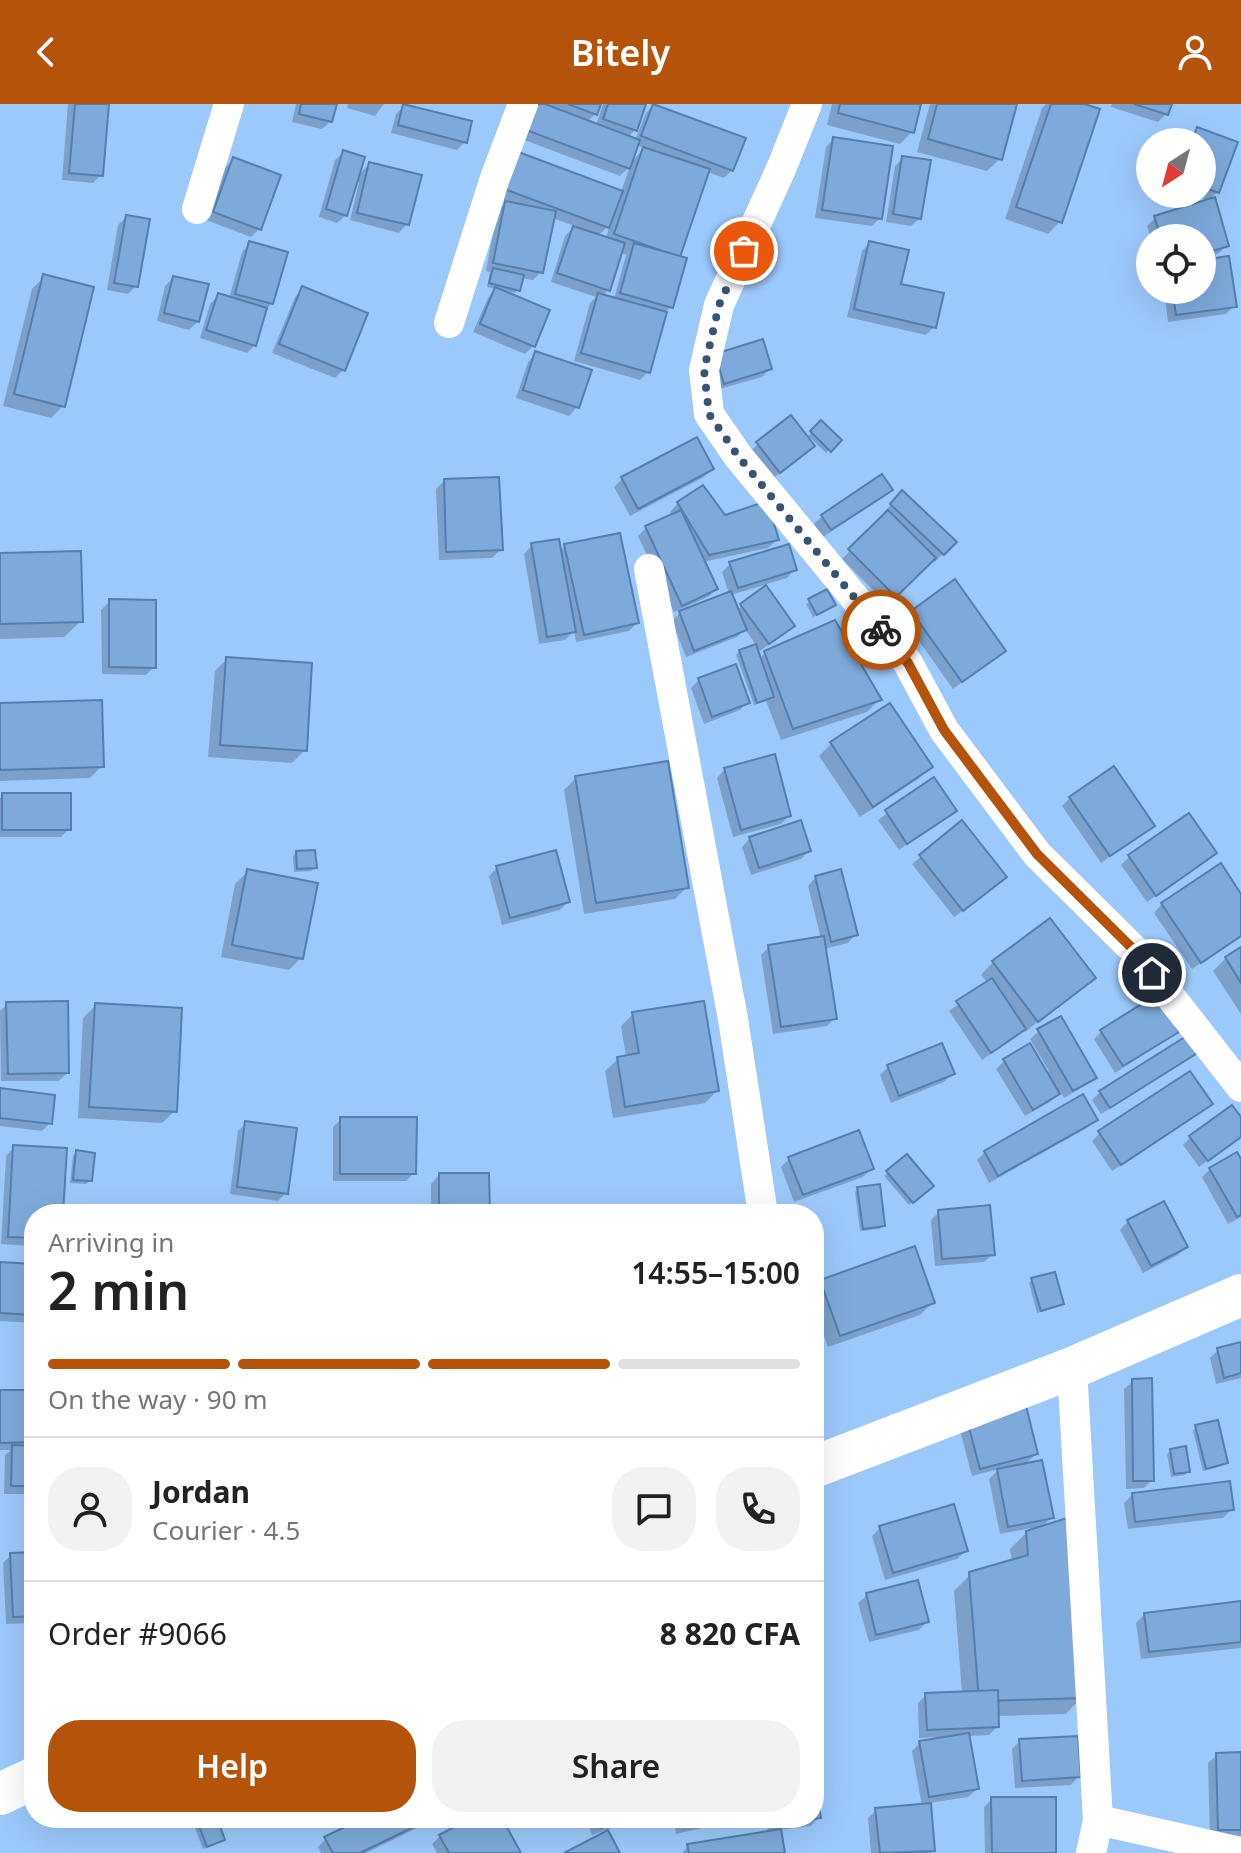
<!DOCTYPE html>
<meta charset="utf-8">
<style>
:root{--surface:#fff;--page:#f2f2f2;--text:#222;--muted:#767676;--line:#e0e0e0;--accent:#b45309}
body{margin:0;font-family:"Noto Sans",sans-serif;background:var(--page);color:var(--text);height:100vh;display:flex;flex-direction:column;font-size:30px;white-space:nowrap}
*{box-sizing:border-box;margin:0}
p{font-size:26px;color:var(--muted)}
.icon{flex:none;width:44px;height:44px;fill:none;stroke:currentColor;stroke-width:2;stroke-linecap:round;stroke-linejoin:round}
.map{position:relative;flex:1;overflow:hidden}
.sheet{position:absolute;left:24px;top:1100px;width:800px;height:624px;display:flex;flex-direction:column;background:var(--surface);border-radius:32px;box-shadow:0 8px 32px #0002}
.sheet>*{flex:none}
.needle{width:52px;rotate:216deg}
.buttons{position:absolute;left:1136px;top:24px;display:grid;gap:16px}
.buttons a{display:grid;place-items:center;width:80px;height:80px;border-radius:50%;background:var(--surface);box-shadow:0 8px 32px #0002;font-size:40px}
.pin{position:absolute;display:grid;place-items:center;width:68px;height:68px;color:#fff;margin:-34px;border:4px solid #fff;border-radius:50%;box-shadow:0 2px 8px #0007}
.courier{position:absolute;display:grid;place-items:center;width:80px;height:80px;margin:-40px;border:6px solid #b45309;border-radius:50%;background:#fff;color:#222;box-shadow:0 2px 10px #0007}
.head em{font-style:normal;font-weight:600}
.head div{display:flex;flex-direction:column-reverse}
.head{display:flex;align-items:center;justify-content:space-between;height:136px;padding:0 24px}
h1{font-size:52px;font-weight:600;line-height:60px}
.bar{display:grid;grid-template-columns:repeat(4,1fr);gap:12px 8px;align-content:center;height:96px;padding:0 24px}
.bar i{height:10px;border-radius:6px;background:var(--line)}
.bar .current{background:var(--accent)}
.bar p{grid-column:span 4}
.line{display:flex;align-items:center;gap:20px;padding:0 24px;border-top:2px solid var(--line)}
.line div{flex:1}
.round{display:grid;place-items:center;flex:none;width:84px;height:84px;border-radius:32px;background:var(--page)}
.cta{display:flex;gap:16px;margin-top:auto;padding:16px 24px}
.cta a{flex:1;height:92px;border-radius:32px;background:var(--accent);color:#fff;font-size:32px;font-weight:600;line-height:92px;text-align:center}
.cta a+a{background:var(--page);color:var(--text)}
header{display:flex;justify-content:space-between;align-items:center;height:104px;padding:0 24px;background:var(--accent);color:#fff;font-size:36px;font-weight:600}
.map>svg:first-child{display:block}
.shadow{fill:#0003;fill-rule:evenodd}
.building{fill:#7eaadb;stroke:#547ead;stroke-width:2}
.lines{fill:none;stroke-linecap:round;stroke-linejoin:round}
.street{stroke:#fff;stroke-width:30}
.secondary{stroke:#fff;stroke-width:42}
.done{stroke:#395370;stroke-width:8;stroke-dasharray:0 14.4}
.route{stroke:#b45309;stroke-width:10}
</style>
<header><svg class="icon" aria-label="back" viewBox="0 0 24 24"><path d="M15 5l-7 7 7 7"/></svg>Bitely<svg class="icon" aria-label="person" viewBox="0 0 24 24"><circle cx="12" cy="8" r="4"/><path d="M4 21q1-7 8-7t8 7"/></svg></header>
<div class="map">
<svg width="1241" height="1749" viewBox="0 0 1241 1749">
<rect width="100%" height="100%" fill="#9cc9fc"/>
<g class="shadow">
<path d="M 68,0 L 107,0 L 101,71 L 93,79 L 62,76 Z"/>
<path d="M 296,0 L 335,0 L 331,17 L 322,25 L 292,18 Z"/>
<path d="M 348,0 L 384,0 L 375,12 L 347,4 Z"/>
<path d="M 526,0 L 599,0 L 595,10 L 587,18 L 596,21 L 603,0 L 644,0 L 635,26 L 628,33 L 635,36 L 646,9 L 654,1 L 732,66 L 724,74 L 707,68 L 678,151 L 671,203 L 664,209 L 648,268 L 640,276 L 574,257 L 590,199 L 596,193 L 551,178 L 565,132 L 575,122 L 552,114 L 541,168 L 533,176 L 521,174 L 515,189 L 505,187 L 504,189 L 533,242 L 525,250 L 473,228 L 488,194 L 496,185 L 487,183 L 490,168 L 486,167 L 497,107 L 507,97 L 492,91 L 505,57 L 621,88 L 630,62 L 620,72 L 511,31 ZM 636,41 L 645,44 L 630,59 ZM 610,120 L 606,135 L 598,132 ZM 620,148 L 626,151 L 614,195 L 602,192 L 608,186 Z"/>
<path d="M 832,0 L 919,0 L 912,28 L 900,40 L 827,21 Z"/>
<path d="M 930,0 L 1015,0 L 1000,55 L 987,67 L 917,48 Z"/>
<path d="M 1046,0 L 1079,0 L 1060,117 L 1048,130 L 1005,115 L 1042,4 Z"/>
<path d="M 1112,0 L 1170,0 L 1167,9 L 1158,18 L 1111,3 Z"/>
<path d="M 404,2 L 465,38 L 457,46 L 391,29 L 396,10 Z"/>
<path d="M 1198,25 L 1235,40 L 1217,88 L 1212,93 L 1227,141 L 1219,149 L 1202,155 L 1202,134 L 1151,134 L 1147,122 L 1155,114 L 1210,97 L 1191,90 L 1202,90 L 1202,38 L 1188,38 Z"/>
<path d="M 834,35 L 880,114 L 872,122 L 815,114 L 826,43 Z"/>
<path d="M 344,48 L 357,73 L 369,60 L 407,120 L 399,129 L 350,116 L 359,78 L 355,78 L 346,111 L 337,119 L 319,113 L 335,56 Z"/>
<path d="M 903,54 L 920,114 L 911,122 L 886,118 L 895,62 Z"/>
<path d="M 233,55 L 260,124 L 251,133 L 206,116 L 225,64 Z"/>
<path d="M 126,113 L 136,182 L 128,190 L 107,186 L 118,121 Z"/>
<path d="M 250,139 L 272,199 L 265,206 L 255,241 L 247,249 L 200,234 L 210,200 L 218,192 L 229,195 L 242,148 Z"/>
<path d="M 870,139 L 899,181 L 934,223 L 926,231 L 847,213 L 862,147 Z"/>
<path d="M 1202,158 L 1234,202 L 1226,210 L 1168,218 L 1164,186 L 1202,186 Z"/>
<path d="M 44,173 L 63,302 L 51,314 L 3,302 L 32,185 Z"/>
<path d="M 173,174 L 198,217 L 189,226 L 157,217 L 165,182 Z"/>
<path d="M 303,185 L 343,266 L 335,274 L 272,249 L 295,193 Z"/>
<path d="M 536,250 L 577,303 L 569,312 L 516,294 L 528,258 Z"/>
<path d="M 708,260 L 770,265 L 762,273 L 716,286 Z"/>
<path d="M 790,314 L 804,350 L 771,376 L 749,348 Z"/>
<path d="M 821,318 L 839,336 L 826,349 L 808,332 Z"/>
<path d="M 712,365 L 704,373 L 630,412 L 614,383 L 622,375 Z"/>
<path d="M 444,377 L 501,446 L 492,454 L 439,456 L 436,385 Z"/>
<path d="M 703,383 L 725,413 L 777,436 L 768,444 L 703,458 L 716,485 L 708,493 L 674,508 L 638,432 L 646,424 L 672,412 L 670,408 L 678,399 Z"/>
<path d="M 890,386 L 882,394 L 823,433 L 814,420 L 822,412 Z"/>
<path d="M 902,389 L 954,438 L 935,458 L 932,455 L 887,500 L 842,455 L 886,411 L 883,409 Z"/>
<path d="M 532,441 L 559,448 L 565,442 L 637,519 L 629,527 L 576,538 L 574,527 L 565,536 L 539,540 L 524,450 Z"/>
<path d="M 0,451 L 81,517 L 64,533 L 0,535 Z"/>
<path d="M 730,460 L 795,465 L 787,474 L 731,491 L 737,506 L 766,484 L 793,522 L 760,547 L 745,525 L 737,533 L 686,553 L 672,517 L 681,508 L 729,490 L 722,468 Z"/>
<path d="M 954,478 L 1003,547 L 953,585 L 904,516 Z"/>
<path d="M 826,488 L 830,504 L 813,513 L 806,500 Z"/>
<path d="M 110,497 L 154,563 L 146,571 L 102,570 L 101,506 Z"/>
<path d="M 740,547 L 759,555 L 765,549 L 879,596 L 867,608 L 781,636 L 766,597 L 754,601 L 736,551 Z"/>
<path d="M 227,555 L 305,646 L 292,659 L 208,653 L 215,567 Z"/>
<path d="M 699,576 L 748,598 L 740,606 L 704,620 L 691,584 Z"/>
<path d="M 0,601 L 102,662 L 90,674 L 0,677 Z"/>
<path d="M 889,602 L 930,663 L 918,675 L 860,713 L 819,652 L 831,640 Z"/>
<path d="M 725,665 L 789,712 L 781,720 L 733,733 L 717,674 Z"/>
<path d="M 576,674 L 687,783 L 675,795 L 584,810 L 564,686 Z"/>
<path d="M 933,676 L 954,707 L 899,746 L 878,716 Z"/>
<path d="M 2,691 L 69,725 L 61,733 L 0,733 L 0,694 Z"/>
<path d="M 1070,694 L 1152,722 L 1101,759 L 1062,702 Z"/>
<path d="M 962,719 L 996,781 L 954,813 L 912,760 Z"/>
<path d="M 750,734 L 809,747 L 801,755 L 751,771 L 742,743 Z"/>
<path d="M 296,749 L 315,764 L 311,767 L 294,768 L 293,752 Z"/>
<path d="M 1214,749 L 1147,798 L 1121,761 L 1129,753 Z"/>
<path d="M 497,764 L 568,798 L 560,806 L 502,821 L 489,772 Z"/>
<path d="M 248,767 L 301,854 L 289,866 L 221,853 L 235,780 Z"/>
<path d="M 816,773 L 856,830 L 848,839 L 824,845 L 835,914 L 827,922 L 773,930 L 761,851 L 769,843 L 821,835 L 808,782 Z"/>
<path d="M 1241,794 L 1241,833 L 1192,865 L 1154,809 L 1162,800 Z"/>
<path d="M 1241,845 L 1241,910 L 1213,867 L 1226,854 Z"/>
<path d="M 993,858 L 1093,874 L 1025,928 L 1023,926 L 982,956 L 949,907 L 988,879 L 981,871 Z"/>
<path d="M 7,900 L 67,969 L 59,977 L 1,977 L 0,907 Z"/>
<path d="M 96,901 L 175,1007 L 162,1019 L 78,1014 L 83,914 Z"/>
<path d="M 633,910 L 717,987 L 705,999 L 613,1014 L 605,967 L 618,955 L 626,953 L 621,922 Z"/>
<path d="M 1039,927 L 1094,973 L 1086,981 L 1064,994 L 1060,987 L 1050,998 L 1025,1012 L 996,965 L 1005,956 L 1045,969 L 1049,967 L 1030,935 Z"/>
<path d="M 1102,927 L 1176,927 L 1168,935 L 1115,969 L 1094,935 Z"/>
<path d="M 941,941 L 952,970 L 944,978 L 891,999 L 880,971 L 888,963 Z"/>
<path d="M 1197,947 L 1189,955 L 1101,1010 L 1092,996 L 1100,988 Z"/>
<path d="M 0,986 L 50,1019 L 42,1027 L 0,1022 Z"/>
<path d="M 1210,999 L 1202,1007 L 1112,1067 L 1092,1037 L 1100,1029 Z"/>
<path d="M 341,1015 L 414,1069 L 406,1077 L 333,1077 L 333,1023 Z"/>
<path d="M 1095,1015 L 1087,1024 L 989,1079 L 977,1056 L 985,1048 Z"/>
<path d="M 1241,1017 L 1241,1032 L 1199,1063 L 1183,1041 L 1191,1033 Z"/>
<path d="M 246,1019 L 286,1089 L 278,1097 L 230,1090 L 238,1027 Z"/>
<path d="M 14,1043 L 61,1110 L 34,1110 L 34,1142 L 1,1140 L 6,1052 Z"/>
<path d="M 77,1048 L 90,1077 L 86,1080 L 70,1079 L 73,1052 Z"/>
<path d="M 907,1053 L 931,1082 L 909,1101 L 884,1072 Z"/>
<path d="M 789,1055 L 871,1065 L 863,1073 L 794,1098 L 781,1063 Z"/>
<path d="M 1241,1059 L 1241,1113 L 1228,1120 L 1202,1073 L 1210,1065 Z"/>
<path d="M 439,1071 L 488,1110 L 431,1110 L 431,1080 Z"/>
<path d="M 858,1085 L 883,1121 L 880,1125 L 860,1127 L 855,1088 Z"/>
<path d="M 939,1108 L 993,1150 L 984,1158 L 935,1162 L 931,1116 Z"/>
<path d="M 1128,1117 L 1186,1143 L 1178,1151 L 1143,1169 L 1120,1126 Z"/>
<path d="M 0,1160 L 34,1162 L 34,1219 L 0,1217 Z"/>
<path d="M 1032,1176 L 1061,1200 L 1058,1203 L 1037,1209 L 1029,1179 Z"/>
<path d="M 821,1178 L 933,1198 L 920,1211 L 828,1243 L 814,1205 L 814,1185 Z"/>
<path d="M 1241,1240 L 1241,1274 L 1216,1280 L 1210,1254 L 1218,1246 Z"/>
<path d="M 1133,1277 L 1152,1376 L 1144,1384 L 1126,1385 L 1124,1285 Z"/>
<path d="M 0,1288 L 34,1288 L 34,1390 L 4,1390 L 5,1351 L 11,1346 L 0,1346 Z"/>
<path d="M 958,1319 L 1036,1350 L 1024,1362 L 1052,1413 L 1041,1424 L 1082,1593 L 1066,1610 L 997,1612 L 997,1623 L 989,1631 L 967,1632 L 977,1685 L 968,1693 L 929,1699 L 933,1747 L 931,1749 L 871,1749 L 868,1714 L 876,1706 L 922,1702 L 912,1647 L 920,1639 L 942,1635 L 941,1633 L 919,1634 L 918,1599 L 926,1591 L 962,1589 L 954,1487 L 971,1470 L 1012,1458 L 1010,1445 L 1031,1424 L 1000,1430 L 989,1375 L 999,1365 L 972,1372 Z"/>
<path d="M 1196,1323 L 1226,1359 L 1222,1362 L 1203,1367 L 1193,1327 Z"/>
<path d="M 1171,1347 L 1188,1367 L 1185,1371 L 1171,1373 L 1167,1350 Z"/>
<path d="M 1132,1391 L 1232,1405 L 1223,1414 L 1128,1425 L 1124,1399 Z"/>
<path d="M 880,1424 L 966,1447 L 957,1455 L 885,1476 L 872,1432 Z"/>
<path d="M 34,1450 L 34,1519 L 6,1520 L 3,1459 L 11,1451 Z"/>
<path d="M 867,1491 L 927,1518 L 919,1526 L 869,1538 L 858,1499 Z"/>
<path d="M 1241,1499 L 1241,1544 L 1141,1555 L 1136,1519 L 1145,1510 Z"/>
<path d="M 1020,1637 L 1079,1672 L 1071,1681 L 1015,1684 L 1012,1645 Z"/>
<path d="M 1241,1650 L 1241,1733 L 1210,1733 L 1208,1659 L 1217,1651 Z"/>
<path d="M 814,1680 L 819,1713 L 811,1722 L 779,1726 L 783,1749 L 682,1749 L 688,1742 L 768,1729 L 766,1714 L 814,1714 Z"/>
<path d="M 992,1695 L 1054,1749 L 985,1749 L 984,1703 Z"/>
<path d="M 191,1714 L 215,1714 L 223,1735 L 203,1745 Z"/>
<path d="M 368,1714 L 446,1714 L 424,1723 L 422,1718 L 417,1724 L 366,1749 L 321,1749 L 318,1743 L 326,1735 Z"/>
<path d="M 475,1714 L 500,1714 L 518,1749 L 437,1749 L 432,1740 L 440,1732 Z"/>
<path d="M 585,1714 L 640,1714 L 592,1731 Z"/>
<path d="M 673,1714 L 747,1714 L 676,1730 Z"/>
</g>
<g class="building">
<path d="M 75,0 L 109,0 L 103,72 L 69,69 Z"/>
<path d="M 301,0 L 337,0 L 332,18 L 299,10 Z"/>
<path d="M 403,0 L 472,17 L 467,39 L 398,21 Z"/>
<path d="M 527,0 L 545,0 L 640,36 L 630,65 L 518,23 Z"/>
<path d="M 568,0 L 601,0 L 597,11 Z"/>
<path d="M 608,0 L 646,0 L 637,27 L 603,15 Z"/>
<path d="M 653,0 L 746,34 L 733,67 L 641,32 Z"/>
<path d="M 840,0 L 921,0 L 914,29 L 838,9 Z"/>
<path d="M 937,0 L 1017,0 L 1002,56 L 928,35 Z"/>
<path d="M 1051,0 L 1085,0 L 1100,5 L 1062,119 L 1016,103 Z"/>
<path d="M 1134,0 L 1172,0 L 1168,11 Z"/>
<path d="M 1197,23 L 1238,38 L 1219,89 L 1202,83 L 1202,38 L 1192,38 Z"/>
<path d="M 833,33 L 893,42 L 882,115 L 822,106 Z"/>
<path d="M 643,43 L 710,65 L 680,153 L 614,130 Z"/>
<path d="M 343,46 L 365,53 L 347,112 L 326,105 Z"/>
<path d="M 513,46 L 623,87 L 609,124 L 499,83 Z"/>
<path d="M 902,52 L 931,56 L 921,115 L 893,110 Z"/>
<path d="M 233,53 L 281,71 L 261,126 L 213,108 Z"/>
<path d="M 369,58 L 422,71 L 409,121 L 357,109 Z"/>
<path d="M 1215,93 L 1229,142 L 1202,150 L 1202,134 L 1161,134 L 1154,112 Z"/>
<path d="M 505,97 L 556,107 L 543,169 L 493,159 Z"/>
<path d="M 126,111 L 150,115 L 138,183 L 114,179 Z"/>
<path d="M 573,122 L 625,139 L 610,187 L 557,169 Z"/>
<path d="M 249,137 L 288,148 L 273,200 L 235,190 Z"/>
<path d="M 869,137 L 909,146 L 901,180 L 944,189 L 936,224 L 854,205 Z"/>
<path d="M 634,139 L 687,154 L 673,204 L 620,189 Z"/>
<path d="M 1229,152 L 1237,203 L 1176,211 L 1172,186 L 1202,186 L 1202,156 Z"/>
<path d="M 493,164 L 524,171 L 520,187 L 489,179 Z"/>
<path d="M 43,170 L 94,183 L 65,303 L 14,290 Z"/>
<path d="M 173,172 L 209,180 L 199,218 L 164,209 Z"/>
<path d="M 302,182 L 368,209 L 345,267 L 279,240 Z"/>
<path d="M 495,183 L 550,206 L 535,243 L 480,220 Z"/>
<path d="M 218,189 L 267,204 L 256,242 L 206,226 Z"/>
<path d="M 598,189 L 667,208 L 650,269 L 581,249 Z"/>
<path d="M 763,235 L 772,265 L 724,280 L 715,250 Z"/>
<path d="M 535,247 L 592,266 L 579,304 L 523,286 Z"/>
<path d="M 791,311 L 815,342 L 780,369 L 756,338 Z"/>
<path d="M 821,316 L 842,336 L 831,348 L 810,327 Z"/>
<path d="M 697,333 L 714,365 L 638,405 L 621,373 Z"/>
<path d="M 882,370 L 893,386 L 831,426 L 821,411 Z"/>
<path d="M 499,373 L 503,446 L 446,448 L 444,375 Z"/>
<path d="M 703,381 L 725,411 L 767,397 L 779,436 L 709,451 L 677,398 Z"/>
<path d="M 902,386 L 957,438 L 944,451 L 890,400 Z"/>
<path d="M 681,406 L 718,485 L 682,502 L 645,422 Z"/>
<path d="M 888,406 L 936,454 L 896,493 L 848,445 Z"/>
<path d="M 620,429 L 639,519 L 584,531 L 564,440 Z"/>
<path d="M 559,435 L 576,528 L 547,533 L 531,439 Z"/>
<path d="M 789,440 L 797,466 L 738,484 L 729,458 Z"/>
<path d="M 81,447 L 83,518 L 0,520 L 0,449 Z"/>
<path d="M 955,475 L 1006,547 L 962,578 L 911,507 Z"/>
<path d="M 766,481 L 795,522 L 769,540 L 740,500 Z"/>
<path d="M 827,485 L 836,501 L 817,511 L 808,495 Z"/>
<path d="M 731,487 L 747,526 L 694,547 L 679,507 Z"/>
<path d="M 109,495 L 156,496 L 156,564 L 109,563 Z"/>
<path d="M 835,516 L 882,596 L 793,625 L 764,547 Z"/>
<path d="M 756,540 L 774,593 L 757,599 L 739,546 Z"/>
<path d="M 226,553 L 312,559 L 307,647 L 220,641 Z"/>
<path d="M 736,560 L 750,599 L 712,613 L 698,574 Z"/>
<path d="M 102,596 L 104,663 L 0,666 L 0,599 Z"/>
<path d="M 890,599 L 933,663 L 873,703 L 830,638 Z"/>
<path d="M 775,650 L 791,712 L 741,726 L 724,664 Z"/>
<path d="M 668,657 L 689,784 L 596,799 L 575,672 Z"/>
<path d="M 1114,662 L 1155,722 L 1110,752 L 1069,693 Z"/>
<path d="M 934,673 L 957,707 L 907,740 L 885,706 Z"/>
<rect x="2" y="689" width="69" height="37"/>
<path d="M 1189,709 L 1217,749 L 1156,792 L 1128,751 Z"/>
<path d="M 801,716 L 811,747 L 759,764 L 749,733 Z"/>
<path d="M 962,716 L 1007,773 L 963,807 L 919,751 Z"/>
<path d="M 315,746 L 317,764 L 297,765 L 296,747 Z"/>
<path d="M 556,746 L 570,798 L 510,814 L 496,762 Z"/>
<path d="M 1221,759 L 1241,790 L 1241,832 L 1201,859 L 1161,799 Z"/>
<path d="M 247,765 L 318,779 L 303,855 L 232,841 Z"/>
<path d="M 841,765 L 858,831 L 831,838 L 815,772 Z"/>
<path d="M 1050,814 L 1096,874 L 1038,918 L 992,857 Z"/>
<path d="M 824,832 L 837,915 L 781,923 L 768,841 Z"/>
<path d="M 1241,843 L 1241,879 L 1225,853 Z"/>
<path d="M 992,874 L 1026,925 L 991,949 L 956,897 Z"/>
<path d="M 1156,891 L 1179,928 L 1123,962 L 1100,926 Z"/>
<path d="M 68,897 L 69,969 L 8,970 L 6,898 Z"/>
<path d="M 704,897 L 719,987 L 625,1003 L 617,953 L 639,949 L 632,908 Z"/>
<path d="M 95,899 L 182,904 L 177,1008 L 89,1003 Z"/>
<path d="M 1061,912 L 1097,974 L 1073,987 L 1037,925 Z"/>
<path d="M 1188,931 L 1199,948 L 1110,1004 L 1099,987 Z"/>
<path d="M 942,939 L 955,970 L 899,992 L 887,961 Z"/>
<path d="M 1030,939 L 1060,990 L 1033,1006 L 1003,955 Z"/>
<path d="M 1190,967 L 1213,1000 L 1121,1061 L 1098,1027 Z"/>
<path d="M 0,984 L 55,991 L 52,1020 L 0,1014 Z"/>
<path d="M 1083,990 L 1098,1016 L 998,1072 L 984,1047 Z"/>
<path d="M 1232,1001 L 1241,1013 L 1241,1033 L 1208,1057 L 1189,1032 Z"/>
<path d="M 340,1013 L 417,1013 L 416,1070 L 340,1070 Z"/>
<path d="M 245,1017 L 297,1024 L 288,1090 L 237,1083 Z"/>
<path d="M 859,1026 L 874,1065 L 803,1091 L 788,1053 Z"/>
<path d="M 13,1041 L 67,1044 L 63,1110 L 34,1110 L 34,1134 L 8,1133 Z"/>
<path d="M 76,1046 L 95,1049 L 92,1077 L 73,1076 Z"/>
<path d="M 1237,1048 L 1241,1055 L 1241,1111 L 1237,1113 L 1209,1064 Z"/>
<path d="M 907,1050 L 934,1082 L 913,1099 L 886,1067 Z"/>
<path d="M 439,1069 L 489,1069 L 490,1110 L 439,1110 Z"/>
<path d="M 880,1080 L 885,1122 L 863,1125 L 857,1083 Z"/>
<path d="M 1164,1097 L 1188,1143 L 1151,1162 L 1127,1116 Z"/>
<path d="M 990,1101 L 995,1151 L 942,1155 L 938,1106 Z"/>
<path d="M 915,1142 L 935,1199 L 840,1232 L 820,1176 Z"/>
<path d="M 0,1158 L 34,1160 L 34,1211 L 0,1209 Z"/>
<path d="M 1055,1168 L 1064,1200 L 1041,1207 L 1031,1174 Z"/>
<path d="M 1241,1238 L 1241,1269 L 1224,1274 L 1217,1244 Z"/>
<path d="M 1152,1274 L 1154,1377 L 1133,1377 L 1132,1275 Z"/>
<path d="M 0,1286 L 34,1286 L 34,1338 L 0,1339 Z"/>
<path d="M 1024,1294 L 1038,1350 L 980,1365 L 965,1309 Z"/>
<path d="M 1218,1316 L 1228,1359 L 1206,1365 L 1195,1321 Z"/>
<path d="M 12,1341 L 34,1342 L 34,1382 L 11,1382 Z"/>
<path d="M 1186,1342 L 1190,1368 L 1174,1370 L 1170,1345 Z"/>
<path d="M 1042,1356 L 1054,1414 L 1008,1423 L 997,1365 Z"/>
<path d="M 1230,1377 L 1234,1406 L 1135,1418 L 1132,1389 Z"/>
<path d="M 954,1400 L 968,1447 L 893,1469 L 879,1422 Z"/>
<path d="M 1070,1413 L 1084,1594 L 979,1597 L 969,1468 L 1028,1451 L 1026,1427 Z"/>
<path d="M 34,1448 L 34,1512 L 13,1513 L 10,1449 Z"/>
<path d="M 918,1476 L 929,1518 L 876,1531 L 866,1489 Z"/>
<path d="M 1241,1497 L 1241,1538 L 1149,1548 L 1144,1509 Z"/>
<path d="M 998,1586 L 999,1623 L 927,1626 L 925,1589 Z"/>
<path d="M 969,1629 L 979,1685 L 929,1693 L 919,1637 Z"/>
<path d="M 1078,1632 L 1081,1673 L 1022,1677 L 1019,1635 Z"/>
<path d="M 1241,1648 L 1241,1726 L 1218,1726 L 1216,1649 Z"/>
<path d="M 814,1667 L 821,1714 L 775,1721 L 774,1714 L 814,1714 Z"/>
<path d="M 991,1693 L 1056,1693 L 1056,1749 L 992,1749 Z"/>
<path d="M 931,1699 L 935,1747 L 880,1749 L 875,1704 Z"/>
<path d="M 196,1714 L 217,1714 L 225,1736 L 207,1743 Z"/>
<path d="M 363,1714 L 427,1714 L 428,1716 L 360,1749 L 333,1749 L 324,1733 Z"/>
<path d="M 471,1714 L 502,1714 L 521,1749 L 449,1749 L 439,1731 Z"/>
<path d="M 596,1714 L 629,1714 L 600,1724 Z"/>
<path d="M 682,1714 L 725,1714 L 684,1723 Z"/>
<path d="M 781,1725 L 785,1749 L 689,1749 L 687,1740 Z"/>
<path d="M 608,1726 L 620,1749 L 564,1749 Z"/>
</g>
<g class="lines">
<g class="street">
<path d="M 807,0 L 781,65 L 719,201 L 704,266 L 709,310 L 738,352 L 908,559 L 944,626 L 1037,750 L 1134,846 L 1241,983"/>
<path d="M 197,105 L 229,0"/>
<path d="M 449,219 L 495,74 L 523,0"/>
<path d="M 649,465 L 733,915 L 763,1110"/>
<path d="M 1072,1264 L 1098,1716 L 1241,1748"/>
<path d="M 1091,1749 L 1098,1716"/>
</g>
<g class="secondary">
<path d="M 814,1363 L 1072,1264 L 1241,1191"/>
<path d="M 0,1690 L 34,1674"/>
</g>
</g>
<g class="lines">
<path class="done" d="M 744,147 L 719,201 L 704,266 L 709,310 L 738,352 L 881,526"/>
<path class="route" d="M 881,526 L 908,559 L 944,626 L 1037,750 L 1134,846 L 1152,869"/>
</g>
</svg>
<div class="buttons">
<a><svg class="needle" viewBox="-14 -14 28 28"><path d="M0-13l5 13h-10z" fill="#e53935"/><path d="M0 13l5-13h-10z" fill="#767676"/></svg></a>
<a><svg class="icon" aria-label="locate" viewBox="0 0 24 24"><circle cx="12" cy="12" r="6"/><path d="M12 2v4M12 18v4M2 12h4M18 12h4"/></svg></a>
</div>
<div class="pin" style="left:744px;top:147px;background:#ea580c"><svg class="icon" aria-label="bag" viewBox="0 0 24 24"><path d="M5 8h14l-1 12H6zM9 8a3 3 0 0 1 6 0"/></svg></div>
<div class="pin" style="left:1152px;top:869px;background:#1f2937"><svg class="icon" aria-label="home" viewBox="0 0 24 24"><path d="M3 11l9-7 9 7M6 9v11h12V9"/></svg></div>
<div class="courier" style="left:881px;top:526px"><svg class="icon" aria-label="bike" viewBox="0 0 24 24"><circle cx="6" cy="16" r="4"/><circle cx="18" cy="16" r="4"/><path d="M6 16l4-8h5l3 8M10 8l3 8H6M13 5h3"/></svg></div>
<section class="sheet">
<div class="head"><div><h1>2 min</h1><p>Arriving in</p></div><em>14:55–15:00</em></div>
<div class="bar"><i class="current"></i><i class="current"></i><i class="current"></i><i></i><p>On the way · 90 m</p></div>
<div class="line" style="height:144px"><a class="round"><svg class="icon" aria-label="person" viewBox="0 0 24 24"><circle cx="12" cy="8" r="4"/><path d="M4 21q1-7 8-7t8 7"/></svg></a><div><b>Jordan</b><p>Courier · 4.5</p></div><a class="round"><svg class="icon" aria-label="chat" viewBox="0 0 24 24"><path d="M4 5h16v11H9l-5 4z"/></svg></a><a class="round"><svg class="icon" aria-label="phone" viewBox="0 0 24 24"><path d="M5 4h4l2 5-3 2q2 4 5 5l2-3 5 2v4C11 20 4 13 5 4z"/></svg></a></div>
<div class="line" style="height:104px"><div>Order #9066</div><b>8 820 CFA</b></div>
<div class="cta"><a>Help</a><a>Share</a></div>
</section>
</div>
